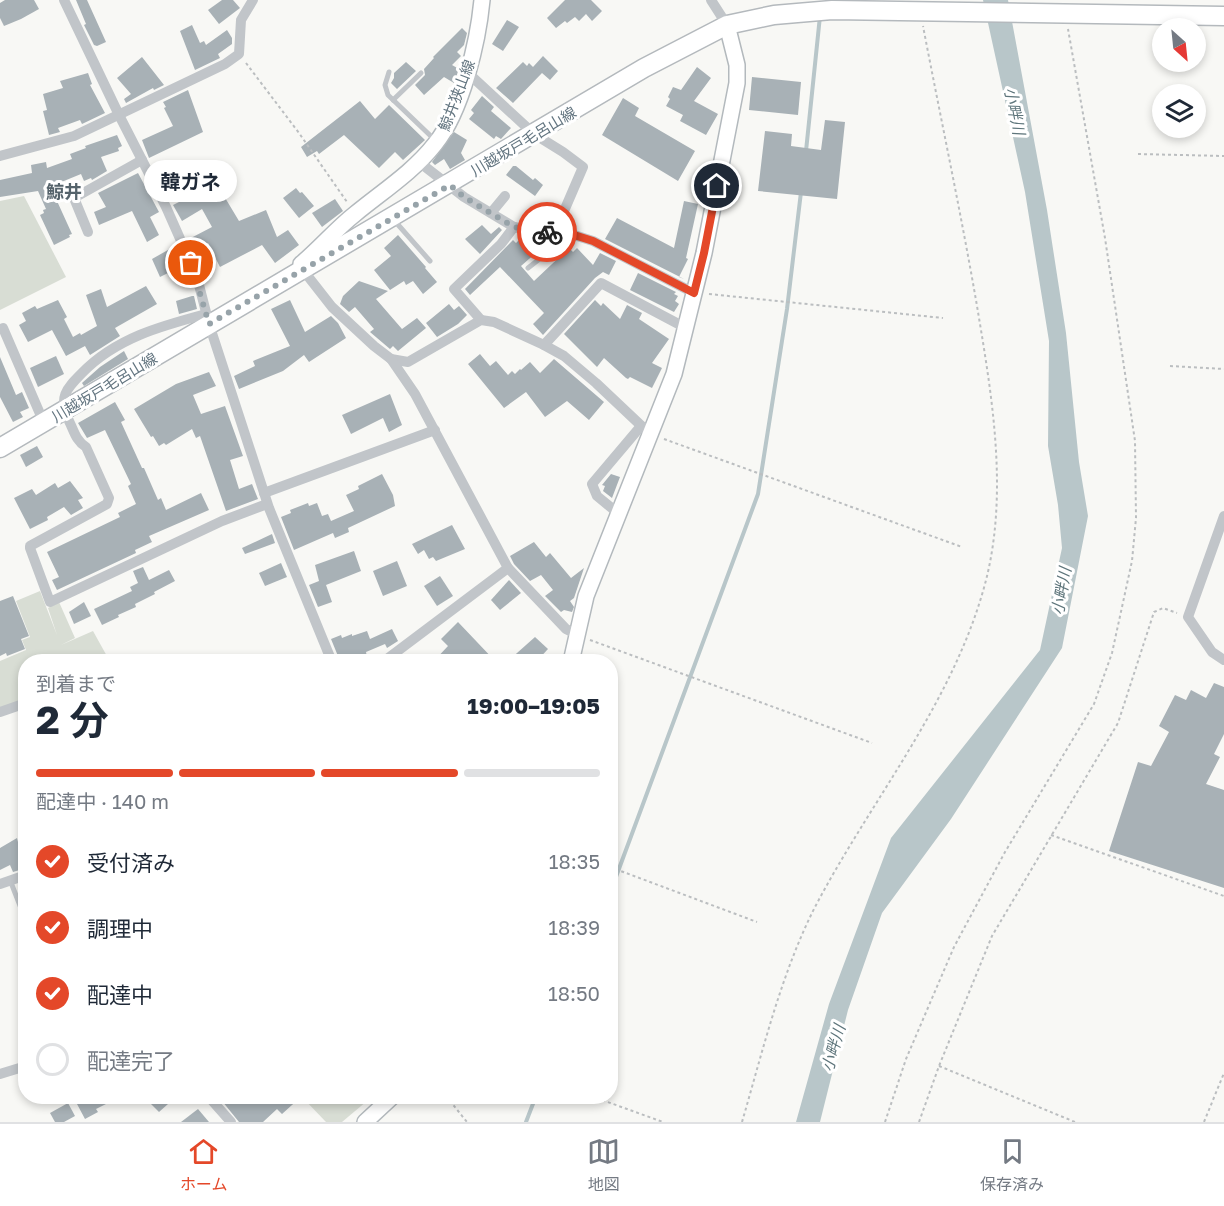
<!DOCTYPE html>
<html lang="ja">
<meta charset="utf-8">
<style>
:root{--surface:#fff;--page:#f6f6f7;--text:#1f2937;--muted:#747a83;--line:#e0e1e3;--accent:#e44829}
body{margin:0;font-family:"Golos Text","Noto Sans JP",sans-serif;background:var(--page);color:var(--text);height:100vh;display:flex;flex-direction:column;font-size:22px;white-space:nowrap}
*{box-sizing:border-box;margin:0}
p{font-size:20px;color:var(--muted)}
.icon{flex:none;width:33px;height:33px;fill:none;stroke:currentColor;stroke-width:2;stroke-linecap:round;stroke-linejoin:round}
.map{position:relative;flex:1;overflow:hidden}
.sheet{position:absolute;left:18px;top:654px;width:600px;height:450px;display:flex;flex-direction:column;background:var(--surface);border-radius:24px;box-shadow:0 3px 9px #0003}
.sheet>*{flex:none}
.needle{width:39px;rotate:153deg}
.fabs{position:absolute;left:1152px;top:18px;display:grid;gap:12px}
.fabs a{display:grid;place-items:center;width:54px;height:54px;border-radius:50%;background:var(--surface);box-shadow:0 3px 9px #0003;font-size:30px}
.pin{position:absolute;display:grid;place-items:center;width:51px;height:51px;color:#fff;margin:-26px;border:3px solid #fff;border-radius:50%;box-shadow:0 2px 6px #0007}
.courier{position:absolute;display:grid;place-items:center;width:60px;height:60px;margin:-30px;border:4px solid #e44829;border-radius:50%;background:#fff;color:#222;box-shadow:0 2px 8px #0007}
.bubble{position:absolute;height:42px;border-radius:21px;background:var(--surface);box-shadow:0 3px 9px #0003;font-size:20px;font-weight:700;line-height:42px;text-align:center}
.overview em{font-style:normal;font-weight:700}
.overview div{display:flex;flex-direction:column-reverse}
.overview{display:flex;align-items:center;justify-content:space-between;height:102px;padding:0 18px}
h1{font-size:39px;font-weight:700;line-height:45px}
.bar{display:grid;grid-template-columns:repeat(4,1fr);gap:9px 6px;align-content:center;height:72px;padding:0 18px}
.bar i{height:8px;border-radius:4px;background:var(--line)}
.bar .active{background:var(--accent)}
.bar p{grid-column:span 4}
ol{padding:0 18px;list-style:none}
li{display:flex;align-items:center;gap:18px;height:66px}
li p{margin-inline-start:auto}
li .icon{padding:6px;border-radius:50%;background:var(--accent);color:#fff;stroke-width:4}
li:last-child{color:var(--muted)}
li i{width:33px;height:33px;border:3px solid var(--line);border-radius:50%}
.menu{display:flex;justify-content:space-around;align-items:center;height:84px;border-top:2px solid var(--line);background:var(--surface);font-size:16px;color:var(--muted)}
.menu a{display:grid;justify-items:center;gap:3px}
.menu .active{color:var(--accent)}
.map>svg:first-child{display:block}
.green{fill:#d8ddd4}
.water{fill:#b8c6c9}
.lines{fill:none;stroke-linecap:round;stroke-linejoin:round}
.stream{stroke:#b8c6c9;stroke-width:4}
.building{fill:#a8b1b6}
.secondary-casing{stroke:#b3b9bd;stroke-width:18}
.primary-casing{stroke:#b4b9bd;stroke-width:21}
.path{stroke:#bbbec0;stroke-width:2;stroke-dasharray:3 3;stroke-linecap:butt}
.lane{stroke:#c1c5c9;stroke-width:5}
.street{stroke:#c1c5c9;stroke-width:10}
.secondary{stroke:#fff;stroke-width:15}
.primary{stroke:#fff;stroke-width:18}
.done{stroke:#97a3a9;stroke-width:6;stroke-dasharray:0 10.8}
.route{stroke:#e44829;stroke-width:8}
.labels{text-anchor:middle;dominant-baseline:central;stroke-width:6;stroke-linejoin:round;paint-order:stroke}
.street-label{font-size:15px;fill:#637580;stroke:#fff}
.water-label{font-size:16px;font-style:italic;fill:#5e757b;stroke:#fff}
.quarter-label{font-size:18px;font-weight:bold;fill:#55636b;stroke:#fff}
</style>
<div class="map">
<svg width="1224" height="1122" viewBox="0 0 1224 1122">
<rect width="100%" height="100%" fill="#f8f8f5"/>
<g class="green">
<path d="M 24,196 L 66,277 L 0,310 L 0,201 Z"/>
<path d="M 40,591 L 57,635 L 48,608 L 59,602 L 75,638 L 61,645 L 93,631 L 108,658 L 100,662 L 26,662 L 25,699 L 0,708 L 0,661 L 26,650 L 22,640 L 30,637 L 16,601 Z"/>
<path d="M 305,1096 L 364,1097 L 367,1101 L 342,1122 L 326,1122 L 303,1098 Z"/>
</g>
<path class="water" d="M 983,0 L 1008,0 L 1047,210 L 1066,333 L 1079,462 L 1088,516 L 1062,648 L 951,819 L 882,913 L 848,1010 L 820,1122 L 796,1122 L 829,1004 L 891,838 L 1040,650 L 1062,548 L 1058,505 L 1048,446 L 1049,341 L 1025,192 Z"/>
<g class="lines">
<g class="stream">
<path d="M 806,151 L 820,16"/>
<path d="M 610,893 L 758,494 L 787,309 L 801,192"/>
<path d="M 526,1122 L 536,1096"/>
</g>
</g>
<g class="building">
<path d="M 5,0 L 34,0 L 39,9 L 21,19 L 4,26 L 0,18 L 0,3 Z"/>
<path d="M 76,0 L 87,0 L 106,42 L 97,46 L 94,45 L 84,25 L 86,24 Z"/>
<path d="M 222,0 L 233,0 L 240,8 L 219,24 L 208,10 Z"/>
<path d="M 565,0 L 591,0 L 602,11 L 592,21 L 586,14 L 579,21 L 575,17 L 567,23 L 565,21 L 556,28 L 547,18 Z"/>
<path d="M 507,20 L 519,27 L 503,51 L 492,44 Z"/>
<path d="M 192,25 L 200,43 L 204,41 L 206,45 L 227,30 L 232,38 L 232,44 L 218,54 L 220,58 L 195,70 L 180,31 Z"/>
<path d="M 462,28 L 467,33 L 464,45 L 457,52 L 461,56 L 452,65 L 459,69 L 454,83 L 444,77 L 424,95 L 415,85 L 425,75 L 424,69 L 434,58 L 433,57 Z"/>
<path d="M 543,56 L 558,71 L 550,80 L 542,73 L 513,103 L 496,88 L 523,62 L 527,66 L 529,63 L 533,67 Z"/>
<path d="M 142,57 L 164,85 L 154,90 L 153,88 L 126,103 L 124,99 L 131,94 L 117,78 Z"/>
<path d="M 406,62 L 416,71 L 397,89 L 391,83 L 394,78 L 394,73 Z"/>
<path d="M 697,67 L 711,78 L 694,101 L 718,114 L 706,135 L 680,121 L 683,115 L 666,106 L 670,99 L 668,97 L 673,87 L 681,90 Z"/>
<path d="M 88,73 L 92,84 L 90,85 L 105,113 L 82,124 L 80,120 L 58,128 L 60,132 L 49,135 L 43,111 L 47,110 L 43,94 L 63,88 L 60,81 Z"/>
<path d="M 752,77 L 801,82 L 798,115 L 749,110 Z"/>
<path d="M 188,90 L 203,132 L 149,158 L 142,140 L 173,126 L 164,108 L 166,107 L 163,102 Z"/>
<path d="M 482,96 L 494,107 L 491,111 L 511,128 L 501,139 L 496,136 L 494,139 L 469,119 L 474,113 L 471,110 Z"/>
<path d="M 623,98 L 639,108 L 635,116 L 695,151 L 678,181 L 602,135 Z"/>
<path d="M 360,101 L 375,119 L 389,105 L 425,140 L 403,160 L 395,152 L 379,168 L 344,135 L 319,154 L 317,151 L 307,157 L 301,147 Z"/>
<path d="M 825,120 L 845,122 L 837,199 L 758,191 L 765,131 L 792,134 L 791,146 L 821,150 Z"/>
<path d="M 454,132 L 467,140 L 461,153 L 465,160 L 450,169 L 444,159 L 435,165 L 432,162 Z"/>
<path d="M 117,135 L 122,146 L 118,148 L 119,151 L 101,157 L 107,171 L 92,180 L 91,178 L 84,181 L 81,174 L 59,183 L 64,198 L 57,201 L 72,234 L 69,235 L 70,237 L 54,245 L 40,215 L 44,213 L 43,210 L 46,209 L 38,191 L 0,197 L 0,180 L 32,173 L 31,165 L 46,162 L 47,168 L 72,159 L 70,154 L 86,148 L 85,146 Z"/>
<path d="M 513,166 L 516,166 L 533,180 L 535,178 L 543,185 L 535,196 L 506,175 Z"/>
<path d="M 138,173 L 159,212 L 150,217 L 159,235 L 147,242 L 132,211 L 99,225 L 94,212 L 106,207 L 98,193 Z"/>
<path d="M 215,181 L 239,221 L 266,210 L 277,237 L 288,230 L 299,245 L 275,263 L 262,245 L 220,267 L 208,243 L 193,251 L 189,239 L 212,227 L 202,209 L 182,221 L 173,205 L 205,189 L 204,187 Z"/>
<path d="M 296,188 L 300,193 L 302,192 L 314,206 L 299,218 L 283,198 Z"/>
<path d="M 335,199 L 343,211 L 322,227 L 312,213 Z"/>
<path d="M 684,201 L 698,204 L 686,258 L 688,259 L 679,277 L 684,279 L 605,239 L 617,218 L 674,248 Z"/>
<path d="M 482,225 L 491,234 L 499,227 L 502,230 L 480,254 L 465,239 Z"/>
<path d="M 398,235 L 426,267 L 425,268 L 437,282 L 423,294 L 413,281 L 406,285 L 404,281 L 390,290 L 374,270 L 391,256 L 384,248 Z"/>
<path d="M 523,236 L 538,239 L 545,245 L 521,266 L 534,281 L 569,248 L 573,252 L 577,248 L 593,265 L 600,253 L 616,261 L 609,275 L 603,272 L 595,278 L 543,335 L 533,324 L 544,313 L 500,267 L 470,295 L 465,289 L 513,240 L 516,243 Z"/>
<path d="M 175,246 L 180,257 L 166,263 L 170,272 L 160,277 L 152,259 Z"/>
<path d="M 638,273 L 676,292 L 674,294 L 678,296 L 675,301 L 679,304 L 674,312 L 630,290 Z"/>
<path d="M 359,281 L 388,291 L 376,299 L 402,329 L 417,318 L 426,328 L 398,351 L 393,346 L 390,349 L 370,332 L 374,329 L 355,307 L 349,312 L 340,304 L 343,296 Z"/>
<path d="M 146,286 L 157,304 L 115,328 L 120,336 L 90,355 L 85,346 L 66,356 L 52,330 L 28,342 L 19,325 L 26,321 L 22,313 L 35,306 L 37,309 L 58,300 L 67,317 L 64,319 L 73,337 L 80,333 L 81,335 L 97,326 L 86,295 L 101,289 L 107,307 Z"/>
<path d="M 192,296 L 194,296 L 197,309 L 179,314 L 176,301 Z"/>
<path d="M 290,300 L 305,332 L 331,316 L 338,323 L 346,338 L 309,362 L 304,355 L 283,371 L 239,389 L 234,376 L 255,366 L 253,361 L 290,346 L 271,309 Z"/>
<path d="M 595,300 L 601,306 L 603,303 L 620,319 L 627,305 L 642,313 L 639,319 L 669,339 L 652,363 L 662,368 L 652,388 L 630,377 L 628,379 L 626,378 L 604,358 L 597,367 L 564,334 Z"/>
<path d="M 449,304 L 454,310 L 459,306 L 467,315 L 458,324 L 437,337 L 426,323 Z"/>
<path d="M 124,351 L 128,359 L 84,386 L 82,383 L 100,367 Z"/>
<path d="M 480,354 L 490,366 L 496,361 L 508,375 L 512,371 L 515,374 L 520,369 L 521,370 L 530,362 L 540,373 L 554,359 L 604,402 L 589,420 L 567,401 L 545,417 L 526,392 L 504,408 L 468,364 Z"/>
<path d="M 56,356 L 64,374 L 38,387 L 30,368 Z"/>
<path d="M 0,357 L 16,395 L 22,392 L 29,408 L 20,412 L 23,417 L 13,422 L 0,397 Z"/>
<path d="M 209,372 L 216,386 L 193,395 L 201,414 L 225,406 L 243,456 L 230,460 L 239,489 L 252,484 L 258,499 L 226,511 L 200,436 L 196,438 L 192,429 L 166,445 L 164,443 L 159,446 L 153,436 L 151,437 L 134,409 L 176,384 Z"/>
<path d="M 390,394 L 402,425 L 389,432 L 383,418 L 351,434 L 342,415 Z"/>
<path d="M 115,402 L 125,420 L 121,422 L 142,468 L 144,468 L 158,500 L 161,498 L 166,510 L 201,493 L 209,510 L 149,536 L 152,542 L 135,550 L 136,553 L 57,590 L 52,580 L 59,577 L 47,552 L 120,517 L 118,513 L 136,504 L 128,486 L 131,484 L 105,430 L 87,438 L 78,423 Z"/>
<path d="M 37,446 L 43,457 L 26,467 L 20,455 Z"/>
<path d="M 382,474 L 393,495 L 395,506 L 348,528 L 349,532 L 335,538 L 333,533 L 294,550 L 281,517 L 291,513 L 290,510 L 308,503 L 309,506 L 317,503 L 322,516 L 328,514 L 331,521 L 354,511 L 346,495 L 359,489 L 358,486 Z"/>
<path d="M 611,474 L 620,477 L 612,498 L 603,491 L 605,486 L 602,485 Z"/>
<path d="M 70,481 L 83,498 L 78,500 L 83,508 L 71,515 L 64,507 L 47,517 L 48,520 L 30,529 L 14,498 L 32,489 L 36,495 L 55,483 L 58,488 Z"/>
<path d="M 452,525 L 465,549 L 436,561 L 433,557 L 429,559 L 424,550 L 418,554 L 412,544 Z"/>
<path d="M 272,534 L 275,543 L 245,554 L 242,548 Z"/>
<path d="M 534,542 L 546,557 L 550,553 L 571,578 L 584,568 L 574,598 L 570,601 L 574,607 L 572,612 L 564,610 L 561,612 L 545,596 L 553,590 L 541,575 L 530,581 L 514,564 L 510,556 Z"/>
<path d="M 354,551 L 361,571 L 326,585 L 332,602 L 318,607 L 309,585 L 319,581 L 315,565 Z"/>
<path d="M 397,561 L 407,586 L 383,596 L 373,571 Z"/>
<path d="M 281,563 L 287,577 L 265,586 L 259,573 Z"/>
<path d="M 143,567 L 149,580 L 169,570 L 175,581 L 154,592 L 155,594 L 135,604 L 136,607 L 118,615 L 119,617 L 102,625 L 94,609 L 132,591 L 130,587 L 138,583 L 133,571 Z"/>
<path d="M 440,576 L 453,596 L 437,606 L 424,586 Z"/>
<path d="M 509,580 L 521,593 L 500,610 L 491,600 Z"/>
<path d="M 13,596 L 29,636 L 21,639 L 25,649 L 7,656 L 6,653 L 0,656 L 0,601 Z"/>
<path d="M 84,602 L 91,616 L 74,624 L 69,612 Z"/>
<path d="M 458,622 L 496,662 L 466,662 L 459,654 L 452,662 L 433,662 L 448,646 L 441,639 Z"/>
<path d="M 392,629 L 398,641 L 387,648 L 385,644 L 366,652 L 368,662 L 353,662 L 351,656 L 340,661 L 331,639 L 341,635 L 342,638 L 352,634 L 352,636 L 367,631 L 370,639 Z"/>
<path d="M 535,637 L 548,649 L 536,662 L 507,662 Z"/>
<path d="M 1214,683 L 1224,687 L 1224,734 L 1214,754 L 1220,757 L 1206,784 L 1224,790 L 1224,888 L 1109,851 L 1138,762 L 1151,766 L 1169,732 L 1159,726 L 1175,695 L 1186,700 L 1191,690 L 1206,698 Z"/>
<path d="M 17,838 L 18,842 L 26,838 L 26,868 L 13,872 L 10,865 L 0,870 L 0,848 Z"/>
<path d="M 91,1096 L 102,1096 L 106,1104 L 96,1109 L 98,1112 L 85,1119 L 77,1104 Z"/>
<path d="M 143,1096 L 167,1096 L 164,1099 L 168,1104 L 159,1112 Z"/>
<path d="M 218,1096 L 302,1096 L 282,1114 L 277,1109 L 263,1122 L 239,1122 Z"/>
<path d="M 68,1103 L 75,1116 L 64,1122 L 55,1122 L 50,1113 Z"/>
<path d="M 198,1109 L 209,1122 L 181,1122 Z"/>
</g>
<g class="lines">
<g class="secondary-casing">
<g id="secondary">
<path d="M 301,264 C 320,248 336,229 355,214 C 383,191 413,172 435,144 C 462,111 478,42 482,0"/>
<path d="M 571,662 L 586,596 L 674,374 L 704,253 L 737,83 L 737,65 L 727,25"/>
<path d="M 365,1122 L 393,1096"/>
</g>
</g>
<g class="primary-casing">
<path id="primary" d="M 0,448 L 644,68 L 727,25 L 774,15 L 832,10 L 1224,16"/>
</g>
<g class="path">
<path d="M 246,63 L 299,133 L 347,202"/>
<path d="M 1138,154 L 1224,156"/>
<path d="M 709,294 L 943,318"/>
<path d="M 1170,366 L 1224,369"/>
<path d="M 664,439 L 962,547"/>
<path d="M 590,640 L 872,743"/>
<path d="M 1051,835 L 1224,896"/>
<path d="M 610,867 L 757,922"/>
<path d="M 939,1066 L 1075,1122"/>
<path d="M 446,1096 L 467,1122"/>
<path d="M 591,1096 L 663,1122"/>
<path d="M 742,1122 C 763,1050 781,974 815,907 C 871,800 953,703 985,584 C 1009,494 992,396 977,306 C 961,213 941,120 923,26"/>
<path d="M 885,1122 L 906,1059 L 954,947 L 1005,852 L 1094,704 L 1112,653 L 1132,561 L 1136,518 L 1135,441 L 1105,238 L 1068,29"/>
<path d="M 919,1122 L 939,1066 L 992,936 L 1118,723 L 1154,612 L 1163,608 L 1177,613"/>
<path d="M 1204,1122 L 1224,1073"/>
</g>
<g class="lane">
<path d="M 389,72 L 385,85 L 388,95 L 436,141"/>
<path d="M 393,100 L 421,73"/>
<path d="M 393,219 L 430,261"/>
<path d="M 528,268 L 570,235"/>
<path d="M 10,880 L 26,921"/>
</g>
<g class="street">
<path d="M 64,0 L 119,115 L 166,207 L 197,277 L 209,324 L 269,508 L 332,662"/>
<path d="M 711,0 L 727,25"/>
<path d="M 468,73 L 534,134 L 563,152 L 583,167 L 555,232"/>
<path d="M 0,156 L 74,136 L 225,64 L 239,54 L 241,20 L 253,0"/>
<path d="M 419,162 L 464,197 L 514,227 L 534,231 L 571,234 L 593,241 L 694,293"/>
<path d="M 491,213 L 505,196"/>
<path d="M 88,232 L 74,198 L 142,160"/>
<path d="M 303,270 L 332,307 L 374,346 L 391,359 L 408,362 L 481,320 L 494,322 L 544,345 L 564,356 L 596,383 L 650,434"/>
<path d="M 206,314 C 161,326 116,338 82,373 C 66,389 58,397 69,421 C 74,431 76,441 86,447 L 109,498 L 107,504 L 30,546 L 30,548 L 50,602 L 222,521 L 267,504"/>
<path d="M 481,320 L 454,289 L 501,244 L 514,227"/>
<path d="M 3,328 L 44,423"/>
<path d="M 544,345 L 601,283 L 686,328"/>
<path d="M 391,359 L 415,394 L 508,568"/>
<path d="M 264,493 L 435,430"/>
<path d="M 619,514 L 597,496 L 592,484 L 641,426"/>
<path d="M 1224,516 L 1188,617 L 1212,652 L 1224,660"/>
<path d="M 111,662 L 118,662"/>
<path d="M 383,662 L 508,568 L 566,629 L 576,634"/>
<path d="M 0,712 L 26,703"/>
<path d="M 0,884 L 26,875"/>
<path d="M 0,1074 L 26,1066"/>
<path d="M 208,1096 L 231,1122"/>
</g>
<use href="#secondary" class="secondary"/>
<use href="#primary" class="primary"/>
</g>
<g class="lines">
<path class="done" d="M 191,263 L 209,324 L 450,185 L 464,197 L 514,227 L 547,232"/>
<path class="route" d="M 547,232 L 571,234 L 593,241 L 694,293 L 704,253 L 717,186"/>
</g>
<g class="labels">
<g class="street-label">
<text transform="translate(456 95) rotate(-69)">鯨井狭山線</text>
<text transform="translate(523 141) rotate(-31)">川越坂戸毛呂山線</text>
<text transform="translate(104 387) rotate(-31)">川越坂戸毛呂山線</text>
</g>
<g class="water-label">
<text transform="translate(1015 111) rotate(79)">小畔川</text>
<text transform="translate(1061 591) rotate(-80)">小畔川</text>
<text transform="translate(833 1048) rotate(-74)">小畔川</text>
</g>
<g class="quarter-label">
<text x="64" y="191">鯨井</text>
</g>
</g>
</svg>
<div class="fabs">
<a><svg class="needle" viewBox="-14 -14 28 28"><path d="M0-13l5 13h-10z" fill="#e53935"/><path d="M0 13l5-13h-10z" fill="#747a83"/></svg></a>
<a><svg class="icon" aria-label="layers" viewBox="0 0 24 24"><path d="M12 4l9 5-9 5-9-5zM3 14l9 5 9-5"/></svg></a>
</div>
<div class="pin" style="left:191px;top:263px;background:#ea580c"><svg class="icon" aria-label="bag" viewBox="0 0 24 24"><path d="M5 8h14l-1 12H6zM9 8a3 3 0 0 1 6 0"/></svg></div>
<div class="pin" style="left:717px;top:186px;background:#1f2937"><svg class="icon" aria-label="home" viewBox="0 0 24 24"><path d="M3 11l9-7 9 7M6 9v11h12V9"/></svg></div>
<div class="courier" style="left:547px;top:232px"><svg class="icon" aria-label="bike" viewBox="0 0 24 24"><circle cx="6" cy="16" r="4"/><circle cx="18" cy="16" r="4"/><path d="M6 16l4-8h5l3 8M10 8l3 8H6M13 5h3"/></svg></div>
<div class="bubble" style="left:144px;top:160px;width:93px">韓ガネ</div>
<section class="sheet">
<div class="overview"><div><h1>2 分</h1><p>到着まで</p></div><em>19:00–19:05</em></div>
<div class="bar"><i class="active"></i><i class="active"></i><i class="active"></i><i></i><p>配達中 · 140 m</p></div>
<ol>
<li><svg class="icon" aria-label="check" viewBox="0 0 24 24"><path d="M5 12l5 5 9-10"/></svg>受付済み<p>18:35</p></li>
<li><svg class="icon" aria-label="check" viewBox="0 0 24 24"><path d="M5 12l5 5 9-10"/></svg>調理中<p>18:39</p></li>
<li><svg class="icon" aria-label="check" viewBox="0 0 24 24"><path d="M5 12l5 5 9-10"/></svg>配達中<p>18:50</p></li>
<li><i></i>配達完了</li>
</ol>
</section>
</div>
<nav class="menu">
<a class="active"><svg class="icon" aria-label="home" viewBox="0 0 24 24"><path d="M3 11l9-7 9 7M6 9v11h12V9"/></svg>ホーム</a>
<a><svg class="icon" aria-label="map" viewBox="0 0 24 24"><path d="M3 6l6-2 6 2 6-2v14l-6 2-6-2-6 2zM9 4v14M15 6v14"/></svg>地図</a>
<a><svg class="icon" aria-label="saved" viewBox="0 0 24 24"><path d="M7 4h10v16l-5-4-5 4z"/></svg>保存済み</a>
</nav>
